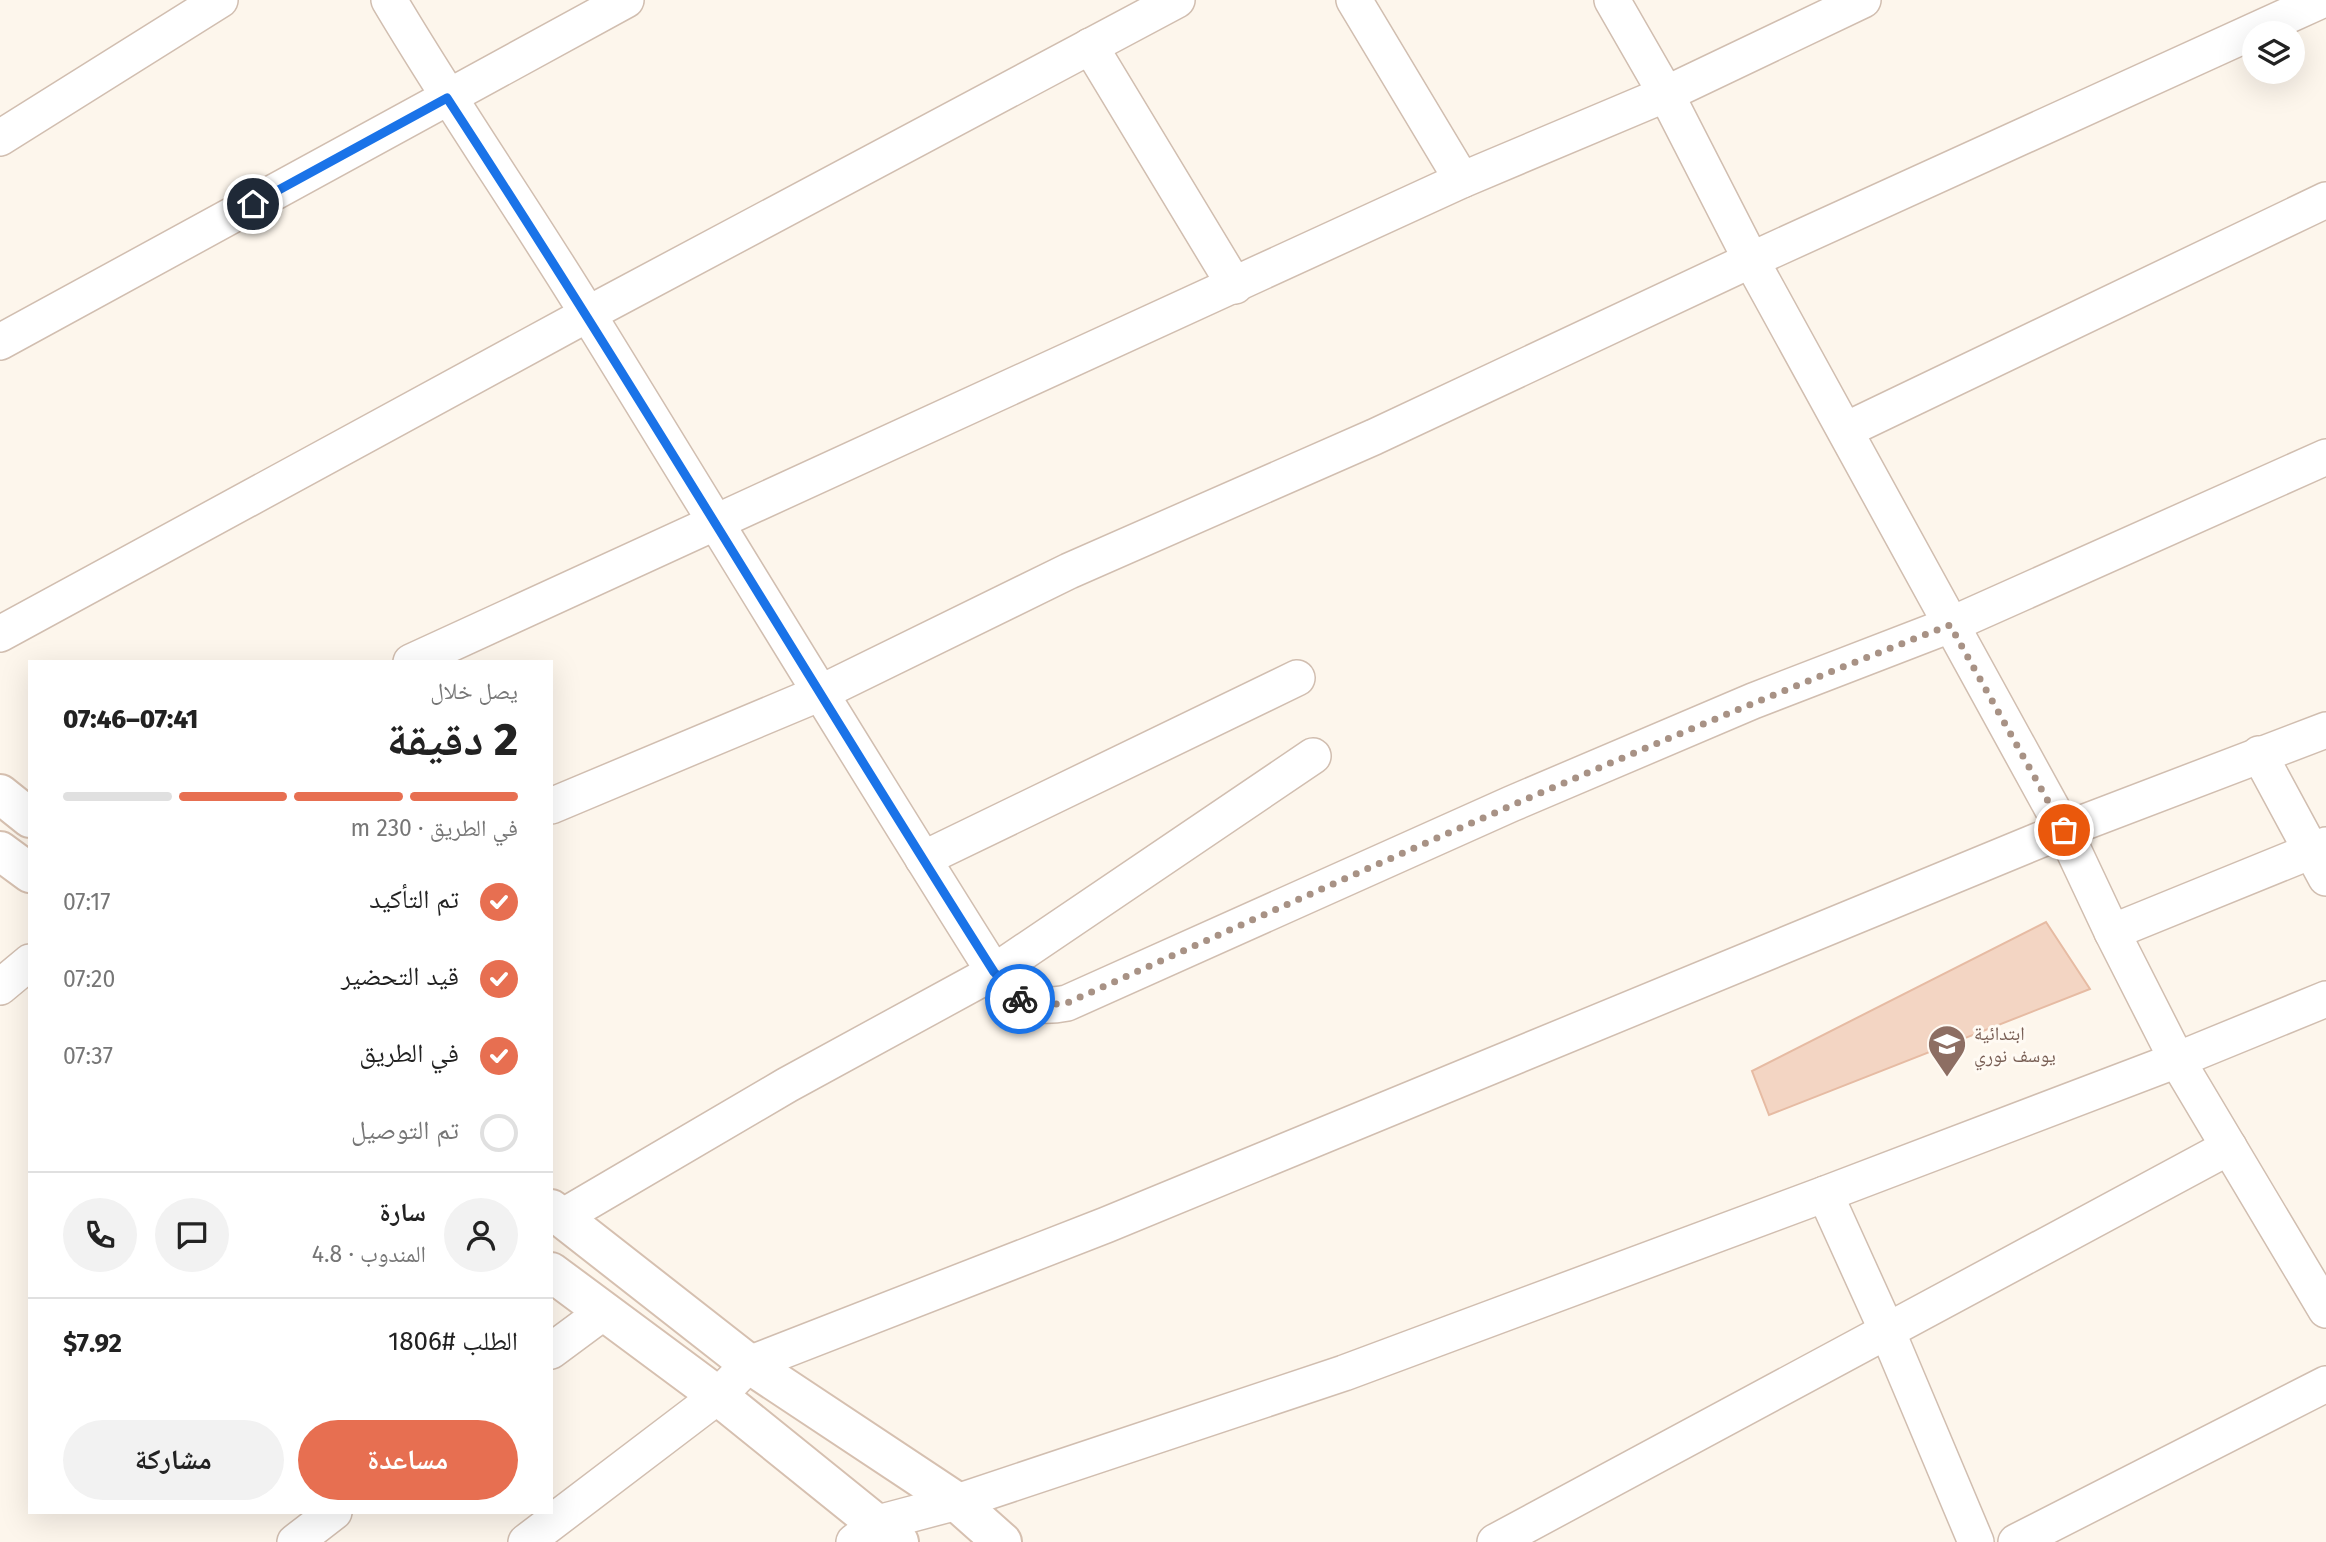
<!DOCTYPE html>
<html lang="ar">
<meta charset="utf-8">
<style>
:root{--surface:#fff;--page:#f2f2f2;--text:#222;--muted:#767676;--line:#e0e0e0;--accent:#e76f51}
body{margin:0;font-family:"Fira Sans","Noto Naskh Arabic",sans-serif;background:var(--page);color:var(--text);direction:rtl;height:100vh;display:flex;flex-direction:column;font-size:26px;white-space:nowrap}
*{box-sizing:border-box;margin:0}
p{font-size:23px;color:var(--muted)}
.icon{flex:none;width:38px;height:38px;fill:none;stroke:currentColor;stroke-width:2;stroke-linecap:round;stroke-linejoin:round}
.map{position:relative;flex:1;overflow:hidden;direction:ltr}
.sheet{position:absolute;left:28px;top:660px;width:525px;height:854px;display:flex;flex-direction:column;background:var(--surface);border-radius:0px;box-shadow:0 7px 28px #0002;direction:rtl}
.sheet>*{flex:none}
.tools{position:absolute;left:2242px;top:21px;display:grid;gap:14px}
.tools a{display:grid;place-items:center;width:63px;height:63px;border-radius:50%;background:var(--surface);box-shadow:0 7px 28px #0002;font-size:35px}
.pin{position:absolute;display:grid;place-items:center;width:60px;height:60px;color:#fff;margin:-30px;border:4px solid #fff;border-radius:50%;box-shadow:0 2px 7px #0007}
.courier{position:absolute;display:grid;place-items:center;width:70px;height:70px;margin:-35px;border:5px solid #1a73e8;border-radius:50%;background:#fff;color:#222;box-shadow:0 2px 9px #0007}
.headline em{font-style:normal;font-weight:800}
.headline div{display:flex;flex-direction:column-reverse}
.headline{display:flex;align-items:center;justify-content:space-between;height:119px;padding:0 35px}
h1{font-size:46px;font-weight:800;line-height:52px}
.bar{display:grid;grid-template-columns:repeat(4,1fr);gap:10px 7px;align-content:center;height:84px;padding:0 35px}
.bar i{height:9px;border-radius:5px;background:var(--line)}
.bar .selected{background:var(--accent)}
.bar p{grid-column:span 4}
.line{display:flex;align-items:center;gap:18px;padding:0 35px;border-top:2px solid var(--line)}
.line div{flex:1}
.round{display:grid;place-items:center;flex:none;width:74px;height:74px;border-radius:37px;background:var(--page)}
ol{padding:0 35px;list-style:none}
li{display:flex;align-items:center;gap:21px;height:77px}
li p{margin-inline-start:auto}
li .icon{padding:7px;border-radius:50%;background:var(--accent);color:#fff;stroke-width:4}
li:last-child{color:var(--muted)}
li i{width:38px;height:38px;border:4px solid var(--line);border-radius:50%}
.primary-button{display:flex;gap:14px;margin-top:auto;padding:14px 35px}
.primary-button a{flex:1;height:80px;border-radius:42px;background:var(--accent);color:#fff;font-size:28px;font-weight:800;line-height:80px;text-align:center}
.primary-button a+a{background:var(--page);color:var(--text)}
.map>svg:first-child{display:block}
.building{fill:#f3d5c3;stroke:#e6bba3;stroke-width:2}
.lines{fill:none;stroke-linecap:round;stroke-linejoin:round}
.minor-casing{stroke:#d1beb0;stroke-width:38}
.secondary-casing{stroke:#d6c0b0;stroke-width:42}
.minor{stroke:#fff;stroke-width:35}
.secondary{stroke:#fff;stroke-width:38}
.done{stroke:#a89285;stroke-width:7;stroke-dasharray:0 12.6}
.route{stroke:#1a73e8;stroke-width:9}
.labels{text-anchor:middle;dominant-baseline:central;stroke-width:6;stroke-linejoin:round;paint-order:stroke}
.education-label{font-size:19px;fill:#785e54;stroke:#fffaf3;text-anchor:start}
</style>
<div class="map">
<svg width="2326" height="1542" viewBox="0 0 2326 1542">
<rect width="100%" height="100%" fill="#fdf6ec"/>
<path class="building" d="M 2046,922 L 2090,989 L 1769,1115 L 1752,1071 Z"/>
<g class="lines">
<g class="minor-casing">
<g id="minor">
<path d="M 389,0 C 453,108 524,210 589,316 C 724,535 857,755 994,972 C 1020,999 1026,1011 1067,1003 L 1511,804 L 1753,701 L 1950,625 L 2326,457"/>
<path d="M 1354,0 L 1462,180"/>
<path d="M 1612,0 L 1666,94 L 1751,260 L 2064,830 L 2112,932 L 2177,1060 L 2326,1310"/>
<path d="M 1090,46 L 1235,286"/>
<path d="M 0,138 L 220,0"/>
<path d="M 0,342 L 626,0"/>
<path d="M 1846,430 L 2326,200"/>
<path d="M 0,634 L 588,314 L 1177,0"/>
<path d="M 411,662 L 1462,180 L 1666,94 L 1863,0"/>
<path d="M 2259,754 L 2326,878"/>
<path d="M 551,806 L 818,694 L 1069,571 L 1374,437 L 1751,260 L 2322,0"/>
<path d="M 923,859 L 1297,678"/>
<path d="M 2112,932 L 2326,845"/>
<path d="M 0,987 L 30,962"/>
<path d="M 1825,1194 L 1888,1333 L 1976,1542"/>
<path d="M 562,1217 L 787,1085 L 994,972 L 1313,756"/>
<path d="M 551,1351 L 605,1311"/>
<path d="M 295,1542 L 334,1512"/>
<path d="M 526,1542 L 718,1396 L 749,1364 L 1106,1225 L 2064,830 L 2326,730"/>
<path d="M 854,1542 L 878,1523 L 957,1502 L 1344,1373 L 1825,1194 L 2177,1060 L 2326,999"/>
<path d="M 1495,1542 L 2229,1147"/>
<path d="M 2016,1542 L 2326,1384"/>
</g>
</g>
<g class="secondary-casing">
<g id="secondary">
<path d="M 0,794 L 30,818"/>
<path d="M 0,851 L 30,873"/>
<path d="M 551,1209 L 749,1364 L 957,1502 L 1002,1542"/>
<path d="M 551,1272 L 718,1396 L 899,1542"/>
</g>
</g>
<use href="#minor" class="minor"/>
<use href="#secondary" class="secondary"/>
</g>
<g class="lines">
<path class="done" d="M 1020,999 L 1036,1006 L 1067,1003 C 1359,872 1651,740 1950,625 L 2064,830"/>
<path class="route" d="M 253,204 L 447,98 C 635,386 810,682 994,972 L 1020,999"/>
</g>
<defs>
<g id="school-pin" transform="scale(2.0125)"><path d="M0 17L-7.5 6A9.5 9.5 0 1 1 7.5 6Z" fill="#8d6e63" stroke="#fffaf3"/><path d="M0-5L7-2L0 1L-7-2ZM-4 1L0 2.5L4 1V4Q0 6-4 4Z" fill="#fff"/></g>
</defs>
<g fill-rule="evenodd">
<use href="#school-pin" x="1947" y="1044"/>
</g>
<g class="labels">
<g class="education-label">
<text x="1974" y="1033">ابتدائية<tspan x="1974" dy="22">يوسف نوري</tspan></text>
</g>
</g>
</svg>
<div class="tools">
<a><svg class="icon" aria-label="layers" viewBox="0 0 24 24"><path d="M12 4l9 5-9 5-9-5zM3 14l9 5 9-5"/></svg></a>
</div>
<div class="pin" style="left:2064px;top:830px;background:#ea580c"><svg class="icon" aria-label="bag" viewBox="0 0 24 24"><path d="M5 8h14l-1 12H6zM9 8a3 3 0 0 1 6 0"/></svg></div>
<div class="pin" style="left:253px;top:204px;background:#1f2937"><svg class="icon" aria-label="home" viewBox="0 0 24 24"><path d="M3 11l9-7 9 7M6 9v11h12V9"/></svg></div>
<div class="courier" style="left:1020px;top:999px"><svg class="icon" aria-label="bike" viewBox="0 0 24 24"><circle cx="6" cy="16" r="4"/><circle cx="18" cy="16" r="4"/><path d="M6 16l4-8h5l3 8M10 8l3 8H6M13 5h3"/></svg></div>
<section class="sheet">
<div class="headline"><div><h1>2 دقيقة</h1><p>يصل خلال</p></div><em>07:41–07:46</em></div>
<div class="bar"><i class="selected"></i><i class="selected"></i><i class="selected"></i><i></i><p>في الطريق · 230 m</p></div>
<ol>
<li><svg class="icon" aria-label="check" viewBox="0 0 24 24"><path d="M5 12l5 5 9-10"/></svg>تم التأكيد<p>07:17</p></li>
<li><svg class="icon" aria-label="check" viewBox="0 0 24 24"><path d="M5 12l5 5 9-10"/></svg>قيد التحضير<p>07:20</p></li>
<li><svg class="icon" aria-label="check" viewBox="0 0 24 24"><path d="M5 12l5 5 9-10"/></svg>في الطريق<p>07:37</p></li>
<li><i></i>تم التوصيل</li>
</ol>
<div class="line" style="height:126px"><a class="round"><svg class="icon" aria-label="person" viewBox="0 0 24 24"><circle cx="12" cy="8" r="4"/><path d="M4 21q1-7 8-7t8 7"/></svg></a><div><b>سارة</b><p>المندوب · 4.8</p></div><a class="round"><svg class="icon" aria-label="chat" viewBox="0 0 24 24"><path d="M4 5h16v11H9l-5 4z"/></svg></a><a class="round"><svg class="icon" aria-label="phone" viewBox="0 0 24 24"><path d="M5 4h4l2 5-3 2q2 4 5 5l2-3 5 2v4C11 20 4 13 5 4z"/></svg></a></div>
<div class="line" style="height:91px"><div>الطلب #1806</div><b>$7.92</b></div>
<div class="primary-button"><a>مساعدة</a><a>مشاركة</a></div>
</section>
</div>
